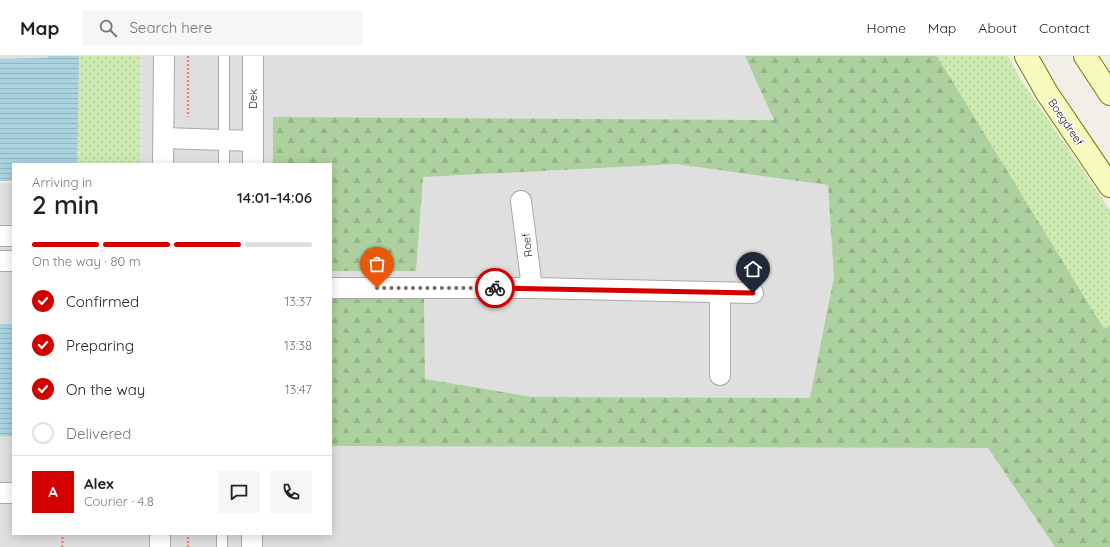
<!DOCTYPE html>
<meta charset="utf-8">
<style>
:root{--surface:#fff;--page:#f6f6f6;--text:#222;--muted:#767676;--line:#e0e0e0;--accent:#d40000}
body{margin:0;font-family:Quicksand,sans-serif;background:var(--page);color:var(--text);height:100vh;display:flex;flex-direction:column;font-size:15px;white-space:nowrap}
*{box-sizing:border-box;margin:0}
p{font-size:13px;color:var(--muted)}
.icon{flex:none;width:22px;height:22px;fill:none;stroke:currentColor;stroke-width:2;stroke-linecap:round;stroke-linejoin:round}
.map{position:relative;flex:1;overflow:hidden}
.side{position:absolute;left:12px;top:107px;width:320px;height:372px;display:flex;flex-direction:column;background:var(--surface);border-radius:0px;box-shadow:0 2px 10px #0003}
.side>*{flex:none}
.pin{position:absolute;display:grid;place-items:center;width:34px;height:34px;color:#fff;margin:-41px -17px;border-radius:50% 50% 50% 0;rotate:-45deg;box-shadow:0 0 4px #0007}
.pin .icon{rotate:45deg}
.courier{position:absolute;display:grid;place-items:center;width:40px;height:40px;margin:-20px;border:3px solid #d40000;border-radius:50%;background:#fff;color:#222;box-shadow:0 1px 5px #0007}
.headline em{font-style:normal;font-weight:600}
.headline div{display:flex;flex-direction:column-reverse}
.headline{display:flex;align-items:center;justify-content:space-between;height:68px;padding:0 20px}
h1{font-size:26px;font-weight:600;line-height:30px}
.bar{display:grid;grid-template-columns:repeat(4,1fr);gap:6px 4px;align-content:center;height:48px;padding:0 20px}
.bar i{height:5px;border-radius:3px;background:var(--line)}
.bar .selected{background:var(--accent)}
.bar p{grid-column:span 4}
.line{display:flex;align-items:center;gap:10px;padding:0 20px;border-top:1px solid var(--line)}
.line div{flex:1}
.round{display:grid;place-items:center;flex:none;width:42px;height:42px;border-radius:0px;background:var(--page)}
ol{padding:0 20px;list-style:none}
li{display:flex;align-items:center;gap:12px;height:44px}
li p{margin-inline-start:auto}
li .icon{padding:4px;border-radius:50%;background:var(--accent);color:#fff;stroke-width:4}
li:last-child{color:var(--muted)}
li i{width:22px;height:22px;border:2px solid var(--line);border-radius:50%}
header{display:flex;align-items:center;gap:24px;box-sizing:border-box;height:56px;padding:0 20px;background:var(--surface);border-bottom:1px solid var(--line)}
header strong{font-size:19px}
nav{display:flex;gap:22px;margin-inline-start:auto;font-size:14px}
.search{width:280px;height:36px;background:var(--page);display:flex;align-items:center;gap:10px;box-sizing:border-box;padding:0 14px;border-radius:0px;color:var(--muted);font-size:15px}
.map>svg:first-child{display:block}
.residential{fill:#e0dfdf}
.grass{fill:url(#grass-dots)}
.forest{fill:url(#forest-firs)}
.water{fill:url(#water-rules)}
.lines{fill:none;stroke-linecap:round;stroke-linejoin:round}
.lane-casing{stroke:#a9a9a9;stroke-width:12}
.street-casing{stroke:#a9a9a9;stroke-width:22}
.secondary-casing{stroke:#707d05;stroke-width:24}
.path{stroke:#fa8072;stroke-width:2.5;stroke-dasharray:2 2;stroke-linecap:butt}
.lane{stroke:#fff;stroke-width:10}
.street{stroke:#fff;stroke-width:20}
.secondary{stroke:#f7fabf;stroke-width:22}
.done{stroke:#6b6a68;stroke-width:4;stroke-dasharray:0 7.2}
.route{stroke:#d40000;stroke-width:5}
.labels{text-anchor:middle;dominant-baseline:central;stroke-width:3;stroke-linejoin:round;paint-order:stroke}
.street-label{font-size:11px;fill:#222;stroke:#fff}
</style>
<header>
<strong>Map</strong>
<div class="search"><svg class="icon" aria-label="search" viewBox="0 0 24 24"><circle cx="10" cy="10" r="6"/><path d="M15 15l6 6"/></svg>Search here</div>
<nav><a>Home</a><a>Map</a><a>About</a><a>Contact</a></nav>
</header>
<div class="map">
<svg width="1110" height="491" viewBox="0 0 1110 491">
<defs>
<pattern id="grass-dots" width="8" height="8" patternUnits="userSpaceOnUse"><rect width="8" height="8" fill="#cdebb0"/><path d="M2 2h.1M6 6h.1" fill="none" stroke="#b0c997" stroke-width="1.8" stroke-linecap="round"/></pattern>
<pattern id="forest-firs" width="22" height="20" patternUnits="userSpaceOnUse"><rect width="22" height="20" fill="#add19e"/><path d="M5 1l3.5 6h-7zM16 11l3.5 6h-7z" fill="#95b388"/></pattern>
<pattern id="water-rules" width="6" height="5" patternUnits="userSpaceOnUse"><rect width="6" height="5" fill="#aad3df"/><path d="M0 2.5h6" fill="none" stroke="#92b5bf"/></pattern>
</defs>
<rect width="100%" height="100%" fill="#f2efe9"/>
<g class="residential">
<path d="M 0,0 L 837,0 L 1088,368 L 1090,491 L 0,491 L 0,358 L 13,359 L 13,478 L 331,478 L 331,108 L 72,108 L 0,8 Z"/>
<path d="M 0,127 L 13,127 L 13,287 L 0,286 Z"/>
</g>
<g class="grass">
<path d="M 79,0 L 140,0 L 140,108 L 77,108 Z"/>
<path d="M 937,0 L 1008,0 L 1023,27 L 1110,154 L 1110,269 L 1104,274 Z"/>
</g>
<path class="forest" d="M 745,0 L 937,0 L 1104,273 L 1110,269 L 1110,491 L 1055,491 L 988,392 L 331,390 L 331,243 L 424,243 L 425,323 L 532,341 L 810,342 L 834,221 L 828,129 L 676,108 L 423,121 L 416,215 L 331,215 L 331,108 L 273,108 L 273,61 L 774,64 Z"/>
<g class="water">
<path d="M 48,0 L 79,0 L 77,108 L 13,108 L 13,125 L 0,125 L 0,3 L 47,2 Z"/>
<rect x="0" y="268" width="13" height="112"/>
</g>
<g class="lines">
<g class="lane-casing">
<g id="lane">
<path d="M 224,108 L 224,0"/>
<path d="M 222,491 L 222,478"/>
</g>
</g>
<g class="street-casing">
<g id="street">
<path d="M 164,82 L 253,85"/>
<path d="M 163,108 L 164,0"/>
<path d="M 253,108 L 253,0"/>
<path d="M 0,180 L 13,180"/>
<path d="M 0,205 L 13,205"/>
<path d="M 331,232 L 532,232 L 521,145"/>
<path d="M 532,232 L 753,237"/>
<path d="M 720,319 L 720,237"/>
<path d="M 0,437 L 13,437"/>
<path d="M 252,478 L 252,491"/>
<path d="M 160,491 L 160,478"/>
</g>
</g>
<g class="secondary-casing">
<g id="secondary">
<path d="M 1026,0 L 1047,37 L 1110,130"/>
<path d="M 1085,0 L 1110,38"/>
</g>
</g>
<g class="path">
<path d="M 188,0 L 188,61"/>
<path d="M 62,491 L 63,478"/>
<path d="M 188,491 L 188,478"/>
</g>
<use href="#lane" class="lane"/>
<use href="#street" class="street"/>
<use href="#secondary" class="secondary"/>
</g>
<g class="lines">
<path class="done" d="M 377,232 L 495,232"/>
<path class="route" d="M 495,232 L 753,237"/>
</g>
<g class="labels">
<g class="street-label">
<text transform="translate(253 43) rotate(-90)">Dek</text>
<text transform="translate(1066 66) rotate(56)">Boegdreef</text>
<text transform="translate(527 189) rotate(-97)">Roef</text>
</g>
</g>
</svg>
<div class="pin" style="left:377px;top:232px;background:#ea580c"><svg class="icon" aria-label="bag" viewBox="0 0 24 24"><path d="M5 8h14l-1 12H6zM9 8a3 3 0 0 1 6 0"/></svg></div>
<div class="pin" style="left:753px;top:237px;background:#1f2937"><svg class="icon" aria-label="home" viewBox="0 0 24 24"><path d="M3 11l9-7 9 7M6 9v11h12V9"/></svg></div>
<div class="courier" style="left:495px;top:232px"><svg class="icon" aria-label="bike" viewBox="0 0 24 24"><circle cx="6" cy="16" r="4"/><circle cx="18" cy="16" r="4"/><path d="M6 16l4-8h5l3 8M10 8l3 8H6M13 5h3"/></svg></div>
<section class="side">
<div class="headline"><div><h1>2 min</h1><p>Arriving in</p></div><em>14:01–14:06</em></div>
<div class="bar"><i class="selected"></i><i class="selected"></i><i class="selected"></i><i></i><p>On the way · 80 m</p></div>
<ol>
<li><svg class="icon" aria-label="check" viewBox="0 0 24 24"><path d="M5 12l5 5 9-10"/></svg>Confirmed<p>13:37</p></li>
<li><svg class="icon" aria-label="check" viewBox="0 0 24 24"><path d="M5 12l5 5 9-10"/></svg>Preparing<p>13:38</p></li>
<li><svg class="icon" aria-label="check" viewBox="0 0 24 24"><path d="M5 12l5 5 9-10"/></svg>On the way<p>13:47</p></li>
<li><i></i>Delivered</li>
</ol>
<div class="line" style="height:72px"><b class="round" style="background:var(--accent);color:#fff">A</b><div><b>Alex</b><p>Courier · 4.8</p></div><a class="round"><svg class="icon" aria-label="chat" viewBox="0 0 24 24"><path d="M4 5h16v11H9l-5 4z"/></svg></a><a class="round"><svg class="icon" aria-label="phone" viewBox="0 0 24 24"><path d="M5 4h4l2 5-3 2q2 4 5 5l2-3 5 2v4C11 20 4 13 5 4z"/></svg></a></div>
</section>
</div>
